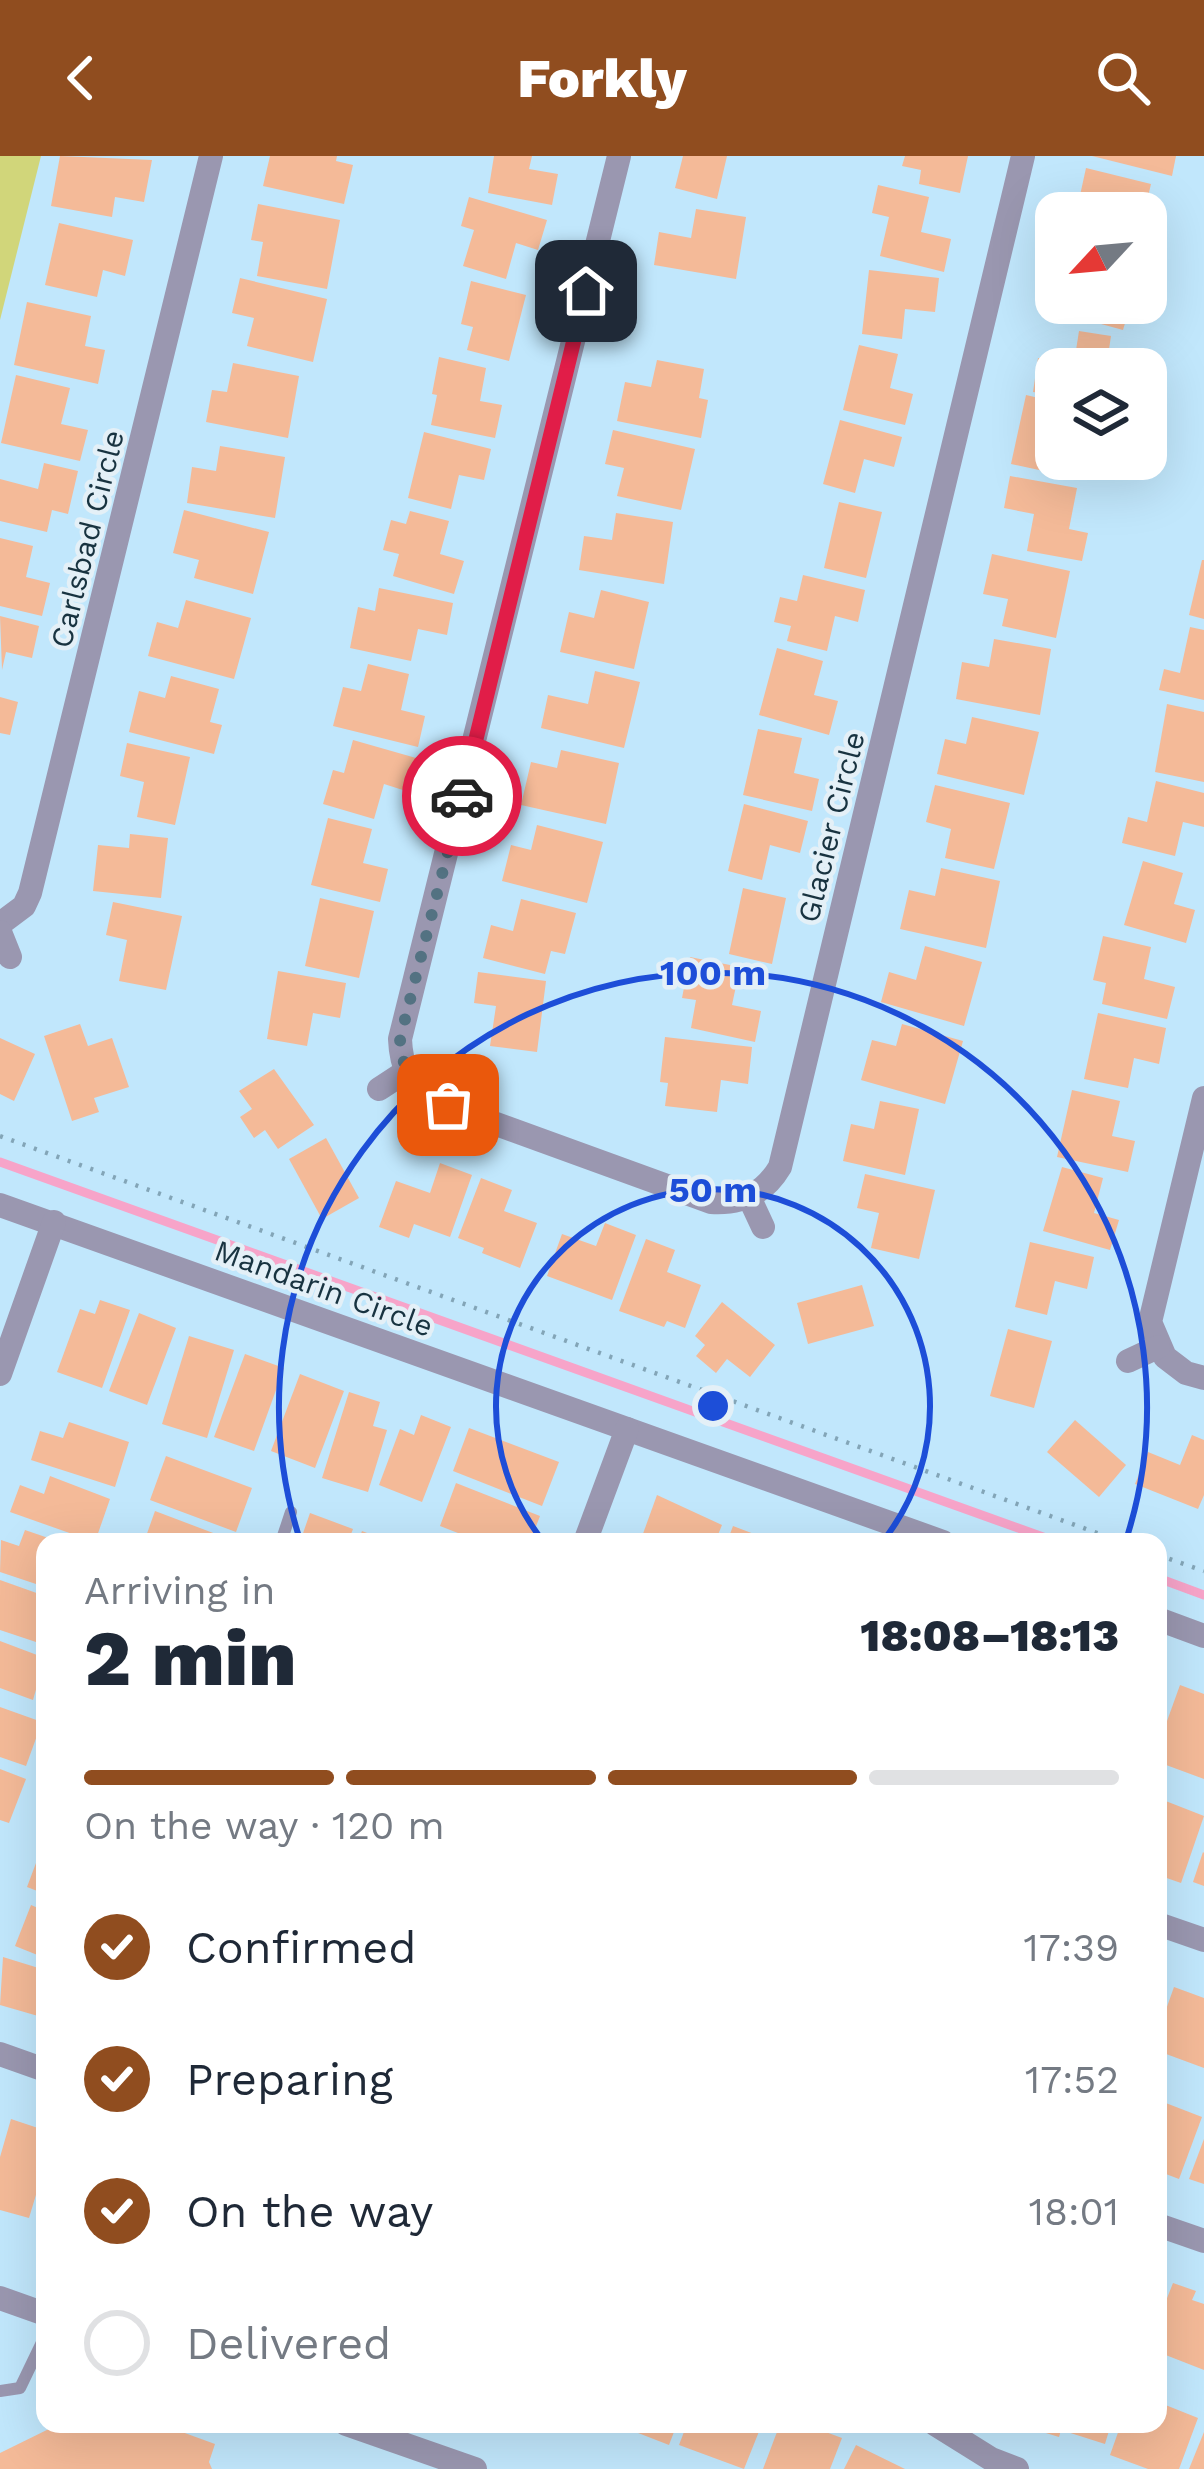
<!DOCTYPE html>
<meta charset="utf-8">
<style>
:root{--surface:#fff;--page:#f2f2f3;--text:#1f2937;--muted:#747a83;--line:#e0e1e3;--accent:#904d1f}
body{margin:0;font-family:"Work Sans",sans-serif;background:var(--page);color:var(--text);height:100vh;display:flex;flex-direction:column;font-size:45px;white-space:nowrap}
*{box-sizing:border-box;margin:0}
p{font-size:39px;color:var(--muted)}
.icon{flex:none;width:66px;height:66px;fill:none;stroke:currentColor;stroke-width:2;stroke-linecap:round;stroke-linejoin:round}
.map{position:relative;flex:1;overflow:hidden}
.side{position:absolute;left:36px;top:1377px;width:1131px;height:900px;display:flex;flex-direction:column;background:var(--surface);border-radius:24px;box-shadow:0 12px 48px #0002}
.side>*{flex:none}
.needle{width:78px;rotate:244deg}
.tools{position:absolute;left:1035px;top:36px;display:grid;gap:24px}
.tools a{display:grid;place-items:center;width:132px;height:132px;border-radius:24px;background:var(--surface);box-shadow:0 12px 48px #0002;font-size:60px}
.pin{position:absolute;display:grid;place-items:center;width:102px;height:102px;color:#fff;margin:-51px;border-radius:24px;box-shadow:0 6px 18px #0006}
.courier{position:absolute;display:grid;place-items:center;width:120px;height:120px;margin:-60px;border:9px solid #e11d48;border-radius:50%;background:#fff;color:#222;box-shadow:0 3px 15px #0007}
.overview em{font-style:normal;font-weight:800}
.overview div{display:flex;flex-direction:column-reverse}
.overview{display:flex;align-items:center;justify-content:space-between;height:204px;padding:0 48px}
h1{font-size:78px;font-weight:800;line-height:90px}
.bar{display:grid;grid-template-columns:repeat(4,1fr);gap:18px 12px;align-content:center;height:144px;padding:0 48px}
.bar i{height:15px;border-radius:9px;background:var(--line)}
.bar .active{background:var(--accent)}
.bar p{grid-column:span 4}
ol{padding:0 48px;list-style:none}
li{display:flex;align-items:center;gap:36px;height:132px}
li p{margin-inline-start:auto}
li .icon{padding:12px;border-radius:50%;background:var(--accent);color:#fff;stroke-width:4}
li:last-child{color:var(--muted)}
li i{width:66px;height:66px;border:6px solid var(--line);border-radius:50%}
header{display:flex;justify-content:space-between;align-items:center;height:156px;padding:0 48px;background:var(--accent);color:#fff;font-size:54px;font-weight:800}
.map>svg:first-child{display:block}
.green{fill:#d1d67a}
.lines{fill:none;stroke-linecap:round;stroke-linejoin:round}
.stream{stroke:#f7a4c9;stroke-width:9}
.building{fill:#f4ba98}
.path{stroke:#83a5b7;stroke-width:4.5;stroke-dasharray:3 9;stroke-linecap:butt}
.lane{stroke:#9a97b0;stroke-width:12}
.street{stroke:#9a97b0;stroke-width:24}
.done{stroke:#537282;stroke-width:12;stroke-dasharray:0 21.6}
.route{stroke:#e11d48;stroke-width:15}
.ring{fill:none;stroke:#1d4ed8;stroke-width:6}
.labels{text-anchor:middle;dominant-baseline:central;stroke-width:9;stroke-linejoin:round;paint-order:stroke}
.street-label{font-size:30px;fill:#183340;stroke:#e4f0f7}
.centre{fill:#1d4ed8;stroke:#e4f0f7;stroke-width:6}
.ring-label{font-size:36px;text-anchor:middle;font-weight:bold;fill:#1d4ed8;stroke:#e4f0f7;stroke-width:9;stroke-linejoin:round;paint-order:stroke}
</style>
<header><svg class="icon" aria-label="back" viewBox="0 0 24 24"><path d="M15 5l-7 7 7 7"/></svg>Forkly<svg class="icon" aria-label="search" viewBox="0 0 24 24"><circle cx="10" cy="10" r="6"/><path d="M15 15l6 6"/></svg></header>
<div class="map">
<svg width="1204" height="2313" viewBox="0 0 1204 2313">
<rect width="100%" height="100%" fill="#c1e7fc"/>
<path class="green" d="M 0,0 L 41,0 L 0,164 Z"/>
<g class="lines">
<g class="stream">
<path d="M 0,1006 L 1057,1386"/>
<path d="M 1158,1422 L 1204,1439"/>
</g>
</g>
<g class="building">
<path d="M 60,0 L 152,4 L 144,46 L 115,41 L 112,61 L 51,50 Z"/>
<path d="M 270,0 L 337,0 L 336,5 L 353,9 L 344,48 L 263,30 Z"/>
<path d="M 494,0 L 532,0 L 529,13 L 558,18 L 552,49 L 488,37 Z"/>
<path d="M 683,0 L 727,0 L 717,43 L 675,32 Z"/>
<path d="M 905,0 L 968,0 L 960,37 L 919,28 L 921,14 L 902,10 Z"/>
<path d="M 1092,0 L 1176,0 L 1172,20 Z"/>
<path d="M 1086,12 L 1151,28 L 1145,53 L 1160,56 L 1151,96 L 1146,94 L 1146,57 L 1092,57 L 1094,47 L 1079,44 Z"/>
<path d="M 878,29 L 929,41 L 921,76 L 951,83 L 944,116 L 880,100 L 889,61 L 872,57 Z"/>
<path d="M 469,41 L 547,64 L 538,94 L 516,87 L 506,123 L 463,110 L 474,74 L 461,70 Z"/>
<path d="M 258,48 L 340,64 L 327,133 L 257,120 L 263,86 L 251,84 Z"/>
<path d="M 696,53 L 746,61 L 736,123 L 654,109 L 659,76 L 691,82 Z"/>
<path d="M 59,67 L 133,84 L 125,120 L 103,114 L 97,141 L 45,129 Z"/>
<path d="M 869,114 L 939,122 L 935,156 L 905,153 L 902,183 L 862,178 Z"/>
<path d="M 240,122 L 327,143 L 313,206 L 247,190 L 254,162 L 232,157 Z"/>
<path d="M 471,125 L 526,139 L 509,205 L 467,194 L 473,171 L 461,168 Z"/>
<path d="M 1055,138 L 1056,147 L 1131,147 L 1123,174 L 1050,154 Z"/>
<path d="M 27,146 L 91,160 L 85,190 L 105,194 L 98,228 L 14,209 Z"/>
<path d="M 1079,175 L 1111,180 L 1106,213 L 1056,213 L 1056,239 L 1033,236 L 1038,202 L 1074,207 Z"/>
<path d="M 859,189 L 898,198 L 890,232 L 913,238 L 905,269 L 843,254 Z"/>
<path d="M 439,201 L 486,212 L 480,245 L 502,249 L 495,282 L 431,269 L 437,239 L 432,238 Z"/>
<path d="M 657,204 L 704,213 L 699,242 L 708,244 L 701,282 L 617,265 L 625,226 L 651,231 Z"/>
<path d="M 233,207 L 299,220 L 288,282 L 206,266 L 212,234 L 227,236 Z"/>
<path d="M 16,219 L 70,232 L 61,268 L 88,274 L 80,305 L 1,287 Z"/>
<path d="M 1026,239 L 1056,246 L 1053,317 L 1011,308 Z"/>
<path d="M 840,264 L 902,281 L 894,311 L 864,303 L 855,337 L 823,328 Z"/>
<path d="M 613,274 L 695,293 L 681,354 L 617,340 L 624,312 L 605,308 Z"/>
<path d="M 424,276 L 491,293 L 484,324 L 459,319 L 451,353 L 408,342 Z"/>
<path d="M 220,290 L 285,301 L 275,362 L 187,347 L 192,311 L 216,315 Z"/>
<path d="M 44,307 L 78,315 L 68,358 L 52,354 L 47,376 L 0,365 L 0,323 L 38,333 Z"/>
<path d="M 1010,320 L 1077,332 L 1069,373 L 1088,377 L 1082,405 L 1027,395 L 1034,358 L 1004,352 Z"/>
<path d="M 839,346 L 882,356 L 866,422 L 824,412 Z"/>
<path d="M 184,354 L 269,376 L 253,438 L 194,422 L 199,404 L 173,397 Z"/>
<path d="M 410,355 L 449,365 L 440,398 L 464,405 L 454,438 L 393,420 L 399,398 L 383,394 L 391,364 L 406,368 Z"/>
<path d="M 616,357 L 673,366 L 664,428 L 579,414 L 584,380 L 612,384 Z"/>
<path d="M 0,382 L 33,390 L 26,421 L 50,427 L 42,460 L 0,450 Z"/>
<path d="M 992,398 L 1070,415 L 1056,482 L 1002,470 L 1008,443 L 983,438 Z"/>
<path d="M 1202,404 L 1204,404 L 1204,463 L 1189,459 Z"/>
<path d="M 803,419 L 865,434 L 858,466 L 835,460 L 827,495 L 787,485 L 791,470 L 774,466 L 780,441 L 797,445 Z"/>
<path d="M 379,432 L 453,447 L 447,479 L 418,473 L 411,505 L 350,492 L 358,451 L 375,455 Z"/>
<path d="M 601,434 L 649,446 L 634,513 L 560,496 L 569,456 L 594,462 Z"/>
<path d="M 186,444 L 251,462 L 234,523 L 148,500 L 157,466 L 178,472 Z"/>
<path d="M 0,460 L 39,470 L 32,502 L 6,496 L 2,514 Z"/>
<path d="M 1190,471 L 1204,474 L 1204,544 L 1159,534 L 1164,513 L 1180,517 Z"/>
<path d="M 994,483 L 1051,493 L 1040,559 L 956,543 L 962,506 L 989,511 Z"/>
<path d="M 777,492 L 823,505 L 814,539 L 838,545 L 829,579 L 759,559 Z"/>
<path d="M 368,508 L 409,518 L 401,554 L 425,560 L 418,591 L 333,570 L 343,531 L 361,535 Z"/>
<path d="M 595,515 L 640,526 L 624,592 L 541,572 L 548,539 L 588,548 Z"/>
<path d="M 171,520 L 219,533 L 210,566 L 222,569 L 214,598 L 129,576 L 139,535 L 165,542 Z"/>
<path d="M 0,541 L 18,546 L 10,579 L 0,577 Z"/>
<path d="M 1167,548 L 1204,556 L 1204,626 L 1155,616 Z"/>
<path d="M 972,561 L 1039,576 L 1024,639 L 937,618 L 945,583 L 966,588 Z"/>
<path d="M 758,573 L 802,582 L 794,617 L 819,623 L 812,655 L 743,639 Z"/>
<path d="M 353,584 L 416,602 L 406,635 L 384,628 L 374,663 L 323,648 L 333,614 L 344,617 Z"/>
<path d="M 127,587 L 190,601 L 175,669 L 137,661 L 144,626 L 120,620 Z"/>
<path d="M 561,594 L 619,607 L 606,668 L 521,649 L 531,606 L 557,612 Z"/>
<path d="M 1156,625 L 1204,637 L 1204,671 L 1183,666 L 1175,700 L 1122,687 L 1128,661 L 1147,666 Z"/>
<path d="M 935,629 L 1010,647 L 994,713 L 945,702 L 951,673 L 926,666 Z"/>
<path d="M 744,648 L 808,665 L 800,697 L 770,689 L 762,724 L 728,715 Z"/>
<path d="M 328,662 L 372,673 L 363,707 L 388,713 L 380,746 L 311,729 Z"/>
<path d="M 537,669 L 603,686 L 587,747 L 502,725 L 511,689 L 531,694 Z"/>
<path d="M 130,678 L 168,682 L 161,742 L 93,735 L 98,689 L 129,692 Z"/>
<path d="M 1143,705 L 1183,717 L 1174,748 L 1195,754 L 1186,787 L 1124,769 Z"/>
<path d="M 941,712 L 1000,725 L 986,792 L 900,773 L 909,734 L 935,740 Z"/>
<path d="M 743,732 L 786,742 L 772,808 L 729,798 Z"/>
<path d="M 320,742 L 374,755 L 359,822 L 305,810 Z"/>
<path d="M 521,743 L 576,757 L 565,798 L 551,795 L 545,818 L 483,802 L 491,769 L 513,775 Z"/>
<path d="M 113,746 L 182,760 L 166,834 L 119,825 L 127,784 L 106,779 Z"/>
<path d="M 1103,780 L 1151,791 L 1144,823 L 1175,831 L 1167,863 L 1102,848 L 1106,827 L 1093,824 Z"/>
<path d="M 925,790 L 982,806 L 964,870 L 881,846 L 889,816 L 916,824 Z"/>
<path d="M 690,801 L 740,811 L 732,849 L 761,855 L 755,886 L 691,872 L 696,844 L 682,842 Z"/>
<path d="M 278,815 L 346,827 L 340,862 L 313,857 L 307,890 L 267,883 Z"/>
<path d="M 478,816 L 546,825 L 537,896 L 490,890 L 496,850 L 474,847 Z"/>
<path d="M 1098,857 L 1166,872 L 1159,908 L 1134,902 L 1128,932 L 1084,923 Z"/>
<path d="M 80,868 L 88,890 L 112,882 L 129,931 L 94,942 L 99,956 L 72,965 L 44,880 Z"/>
<path d="M 902,868 L 963,885 L 945,948 L 861,924 L 872,884 L 896,890 Z"/>
<path d="M 665,881 L 752,891 L 748,928 L 721,924 L 717,956 L 665,950 L 668,927 L 660,926 Z"/>
<path d="M 0,882 L 35,898 L 14,945 L 0,938 Z"/>
<path d="M 274,913 L 314,969 L 278,993 L 265,974 L 254,982 L 240,961 L 252,953 L 239,935 Z"/>
<path d="M 1072,934 L 1120,945 L 1112,980 L 1135,985 L 1128,1016 L 1057,1001 Z"/>
<path d="M 880,945 L 919,953 L 905,1019 L 843,1005 L 851,968 L 874,973 Z"/>
<path d="M 326,982 L 359,1042 L 322,1063 L 289,1003 Z"/>
<path d="M 440,1007 L 472,1019 L 450,1081 L 414,1068 L 409,1082 L 379,1071 L 396,1025 L 430,1037 Z"/>
<path d="M 1062,1011 L 1103,1022 L 1094,1057 L 1119,1064 L 1110,1094 L 1043,1075 Z"/>
<path d="M 865,1018 L 935,1034 L 919,1103 L 871,1092 L 879,1057 L 857,1052 Z"/>
<path d="M 481,1022 L 512,1034 L 504,1055 L 537,1067 L 520,1112 L 482,1097 L 484,1092 L 458,1082 Z"/>
<path d="M 605,1067 L 636,1079 L 612,1144 L 547,1120 L 562,1078 L 596,1090 Z"/>
<path d="M 646,1083 L 675,1094 L 667,1116 L 701,1129 L 685,1172 L 667,1165 L 664,1171 L 619,1155 Z"/>
<path d="M 1030,1086 L 1094,1101 L 1087,1133 L 1055,1125 L 1047,1159 L 1015,1151 Z"/>
<path d="M 862,1129 L 874,1170 L 808,1188 L 797,1147 Z"/>
<path d="M 100,1144 L 130,1154 L 102,1232 L 57,1216 L 80,1153 L 95,1158 Z"/>
<path d="M 722,1146 L 775,1189 L 750,1221 L 727,1203 L 716,1217 L 696,1200 L 705,1189 L 695,1180 Z"/>
<path d="M 139,1157 L 176,1172 L 147,1249 L 109,1235 Z"/>
<path d="M 1008,1173 L 1052,1185 L 1034,1252 L 990,1240 Z"/>
<path d="M 189,1180 L 234,1194 L 207,1282 L 162,1268 Z"/>
<path d="M 245,1198 L 284,1212 L 254,1295 L 214,1281 Z"/>
<path d="M 300,1218 L 344,1235 L 315,1312 L 271,1295 Z"/>
<path d="M 349,1236 L 380,1246 L 373,1270 L 387,1274 L 368,1336 L 322,1322 Z"/>
<path d="M 421,1259 L 451,1271 L 422,1346 L 379,1329 L 400,1273 L 414,1279 Z"/>
<path d="M 1075,1264 L 1126,1309 L 1099,1341 L 1047,1296 Z"/>
<path d="M 69,1266 L 129,1286 L 115,1331 L 31,1304 L 40,1275 L 63,1282 Z"/>
<path d="M 469,1272 L 559,1306 L 542,1350 L 453,1315 Z"/>
<path d="M 1192,1279 L 1204,1284 L 1204,1339 L 1198,1353 L 1135,1328 L 1148,1296 L 1180,1309 Z"/>
<path d="M 166,1300 L 252,1332 L 236,1376 L 150,1344 Z"/>
<path d="M 50,1320 L 110,1343 L 95,1386 L 10,1356 L 20,1329 L 44,1338 Z"/>
<path d="M 456,1327 L 540,1360 L 530,1386 L 515,1381 L 513,1386 L 481,1386 L 440,1370 Z"/>
<path d="M 657,1339 L 722,1369 L 715,1386 L 640,1386 Z"/>
<path d="M 155,1355 L 237,1386 L 144,1386 Z"/>
<path d="M 310,1357 L 353,1373 L 348,1386 L 300,1386 Z"/>
<path d="M 733,1370 L 767,1383 L 768,1379 L 786,1386 L 727,1386 Z"/>
<path d="M 25,1374 L 57,1385 L 45,1386 L 45,1431 L 0,1416 L 1,1384 L 19,1390 Z"/>
<path d="M 362,1375 L 390,1386 L 358,1386 Z"/>
<path d="M 0,1424 L 45,1440 L 45,1489 L 0,1474 Z"/>
<path d="M 0,1485 L 45,1502 L 33,1544 L 0,1532 Z"/>
<path d="M 1180,1529 L 1204,1538 L 1204,1623 L 1158,1606 L 1158,1590 Z"/>
<path d="M 0,1551 L 42,1566 L 26,1610 L 0,1601 Z"/>
<path d="M 0,1613 L 26,1623 L 9,1667 L 0,1664 Z"/>
<path d="M 1158,1642 L 1204,1660 L 1181,1727 L 1158,1719 L 1165,1702 L 1158,1699 Z"/>
<path d="M 45,1683 L 45,1738 L 27,1731 Z"/>
<path d="M 1203,1696 L 1204,1697 L 1204,1730 L 1193,1726 Z"/>
<path d="M 31,1749 L 45,1755 L 45,1802 L 15,1790 Z"/>
<path d="M 3,1801 L 45,1814 L 45,1862 L 0,1849 Z"/>
<path d="M 1174,1831 L 1204,1842 L 1204,1912 L 1158,1895 L 1158,1876 Z"/>
<path d="M 1158,1944 L 1202,1961 L 1179,2023 L 1158,2015 Z"/>
<path d="M 11,1963 L 41,1973 L 36,1988 L 45,1991 L 45,2009 L 29,2062 L 0,2054 L 0,2001 Z"/>
<path d="M 1204,1983 L 1204,2028 L 1189,2023 Z"/>
<path d="M 1173,2127 L 1196,2135 L 1192,2144 L 1204,2148 L 1204,2214 L 1158,2196 L 1158,2165 Z"/>
<path d="M 1158,2246 L 1198,2262 L 1179,2313 L 1148,2313 L 1110,2299 L 1121,2268 L 1158,2268 Z"/>
<path d="M 59,2268 L 160,2268 L 215,2288 L 209,2306 L 212,2313 L 0,2313 L 0,2297 Z"/>
<path d="M 615,2268 L 677,2268 L 669,2289 Z"/>
<path d="M 687,2268 L 762,2268 L 744,2313 L 679,2289 Z"/>
<path d="M 780,2268 L 804,2268 L 842,2282 L 830,2313 L 763,2313 Z"/>
<path d="M 1038,2268 L 1111,2268 L 1105,2288 L 1061,2274 L 1059,2281 L 1036,2274 Z"/>
<path d="M 1204,2276 L 1204,2313 L 1189,2313 Z"/>
<path d="M 856,2289 L 905,2313 L 844,2313 Z"/>
</g>
<g class="lines">
<g class="path">
<path d="M 0,980 L 1122,1386"/>
<path d="M 1158,1399 L 1204,1415"/>
</g>
<g class="lane">
<path d="M 281,1386 L 291,1356"/>
<path d="M 0,2235 L 20,2232 L 45,2180"/>
</g>
<g class="street">
<path d="M 619,0 L 400,883 C 401,911 410,929 433,945 L 711,1046 C 742,1048 764,1038 780,1011 L 1023,0"/>
<path d="M 0,768 L 24,750 L 30,737 L 211,0"/>
<path d="M 0,776 L 10,801"/>
<path d="M 379,933 L 405,916"/>
<path d="M 1204,942 L 1150,1166 L 1165,1201 L 1186,1217 L 1204,1222"/>
<path d="M 749,1041 L 763,1071"/>
<path d="M 0,1049 L 943,1386"/>
<path d="M 1128,1205 L 1158,1191"/>
<path d="M 0,1218 L 54,1066"/>
<path d="M 585,1386 L 627,1273"/>
<path d="M 1158,1463 L 1204,1480"/>
<path d="M 1158,1768 L 1204,1784"/>
<path d="M 0,1898 L 45,1914"/>
<path d="M 1158,2069 L 1204,2085"/>
<path d="M 0,2142 L 45,2158"/>
<path d="M 346,2268 L 475,2313"/>
<path d="M 935,2268 L 991,2303 L 1017,2313"/>
</g>
</g>
<g class="lines">
<path class="done" d="M 448,949 C 415,940 402,915 400,883 L 462,640"/>
<path class="route" d="M 462,640 L 586,135"/>
</g>
<g class="ring">
<path d="M543 1385A217 217 0 1 1 883 1385"/>
<path d="M300 1384A434 434 0 1 1 1126 1384"/>
</g>
<g class="labels">
<g class="street-label">
<text transform="translate(87 383) rotate(-76)">Carlsbad Circle</text>
<text transform="translate(831 671) rotate(-76)">Glacier Circle</text>
<text transform="translate(324 1132) rotate(20)">Mandarin Circle</text>
</g>
</g>
<circle cx="713" cy="1250" r="18" class="centre"/>
<g class="ring-label">
<text x="713" y="829">100 m</text>
<text x="713" y="1046">50 m</text>
</g>
</svg>
<div class="tools">
<a><svg class="needle" viewBox="-14 -14 28 28"><path d="M0-13l5 13h-10z" fill="#e53935"/><path d="M0 13l5-13h-10z" fill="#747a83"/></svg></a>
<a><svg class="icon" aria-label="layers" viewBox="0 0 24 24"><path d="M12 4l9 5-9 5-9-5zM3 14l9 5 9-5"/></svg></a>
</div>
<div class="pin" style="left:448px;top:949px;background:#ea580c"><svg class="icon" aria-label="bag" viewBox="0 0 24 24"><path d="M5 8h14l-1 12H6zM9 8a3 3 0 0 1 6 0"/></svg></div>
<div class="pin" style="left:586px;top:135px;background:#1f2937"><svg class="icon" aria-label="home" viewBox="0 0 24 24"><path d="M3 11l9-7 9 7M6 9v11h12V9"/></svg></div>
<div class="courier" style="left:462px;top:640px"><svg class="icon" aria-label="car" viewBox="0 0 24 24"><path d="M5 17H2v-5l4-1 3-4h7l3 4 3 1v5h-3M9 17h6M6 11h13"/><circle cx="7" cy="17" r="2"/><circle cx="17" cy="17" r="2"/></svg></div>
<section class="side">
<div class="overview"><div><h1>2 min</h1><p>Arriving in</p></div><em>18:08–18:13</em></div>
<div class="bar"><i class="active"></i><i class="active"></i><i class="active"></i><i></i><p>On the way · 120 m</p></div>
<ol>
<li><svg class="icon" aria-label="check" viewBox="0 0 24 24"><path d="M5 12l5 5 9-10"/></svg>Confirmed<p>17:39</p></li>
<li><svg class="icon" aria-label="check" viewBox="0 0 24 24"><path d="M5 12l5 5 9-10"/></svg>Preparing<p>17:52</p></li>
<li><svg class="icon" aria-label="check" viewBox="0 0 24 24"><path d="M5 12l5 5 9-10"/></svg>On the way<p>18:01</p></li>
<li><i></i>Delivered</li>
</ol>
</section>
</div>
